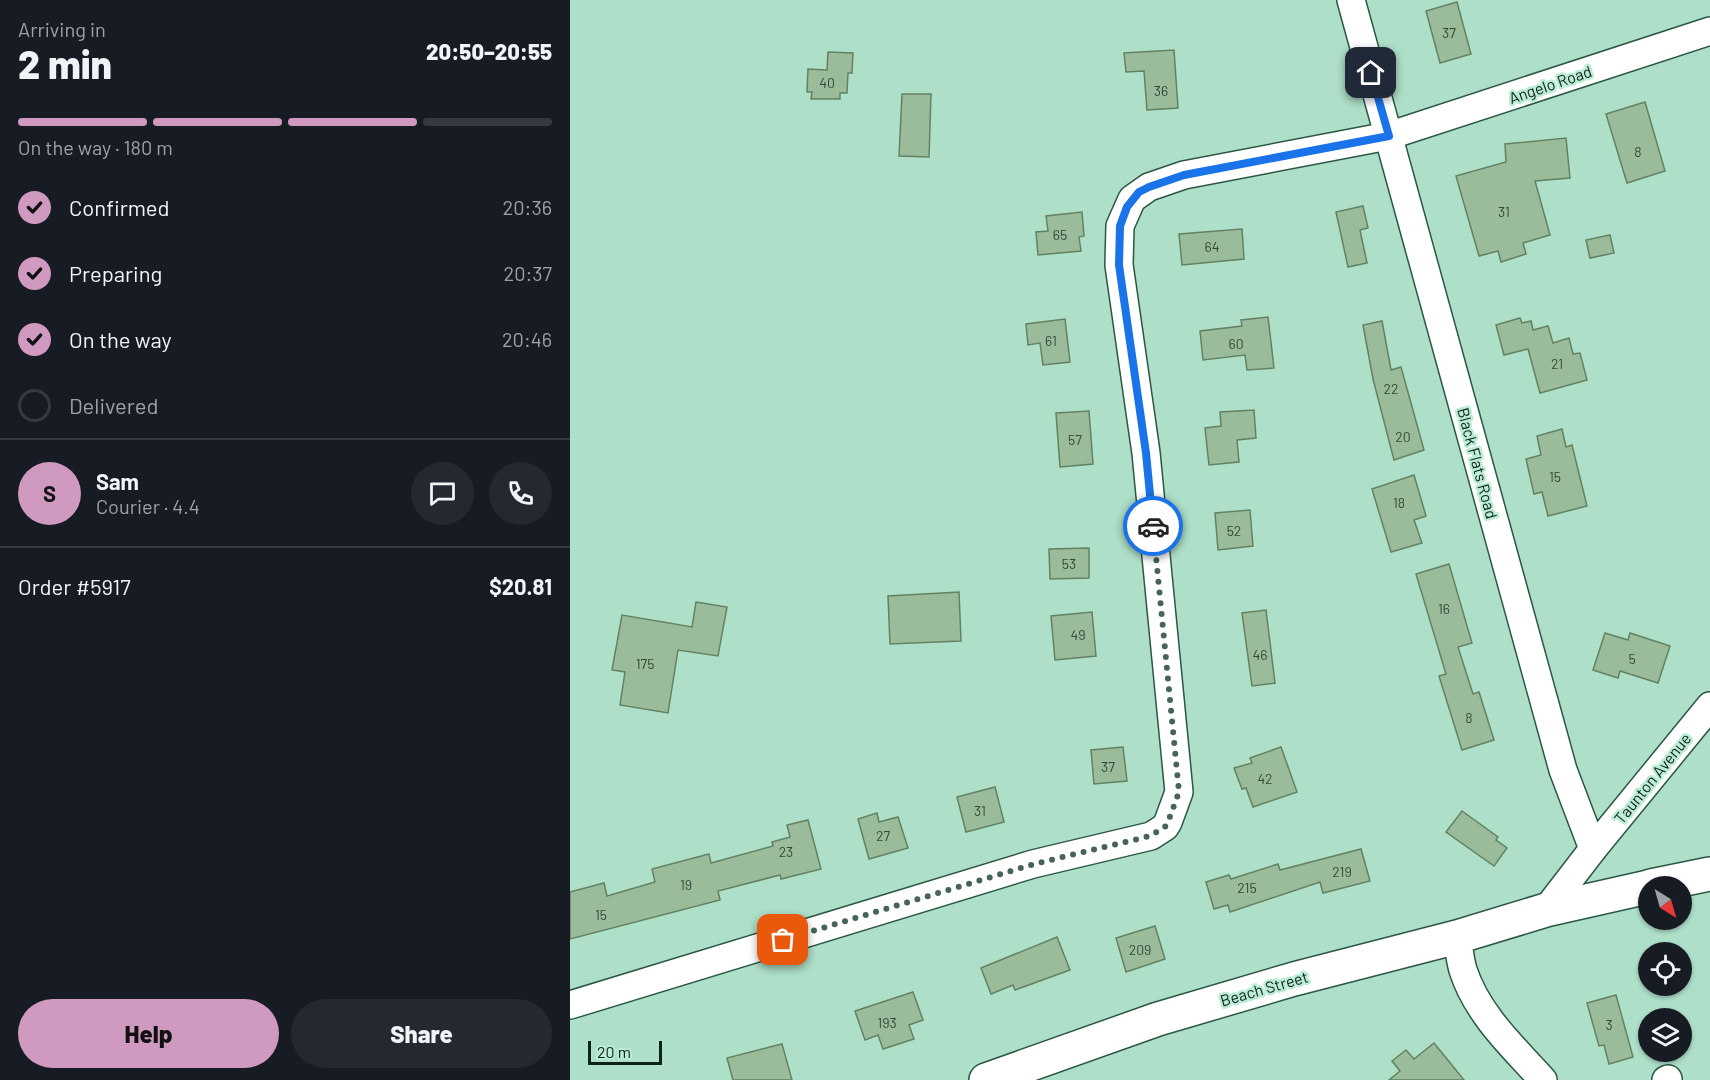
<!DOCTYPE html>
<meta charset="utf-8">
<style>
:root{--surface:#171b24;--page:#242831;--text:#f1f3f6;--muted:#9ea1a6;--line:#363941;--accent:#d099c0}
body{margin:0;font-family:Barlow,sans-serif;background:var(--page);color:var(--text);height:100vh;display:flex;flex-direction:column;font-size:22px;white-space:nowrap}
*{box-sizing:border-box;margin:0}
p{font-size:20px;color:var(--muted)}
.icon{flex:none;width:33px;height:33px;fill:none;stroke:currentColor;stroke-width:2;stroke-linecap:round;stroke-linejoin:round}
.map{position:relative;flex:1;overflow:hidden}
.sheet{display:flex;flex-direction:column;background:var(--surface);width:570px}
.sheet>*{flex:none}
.needle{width:39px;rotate:143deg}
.buttons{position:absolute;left:1068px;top:876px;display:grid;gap:12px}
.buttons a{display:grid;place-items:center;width:54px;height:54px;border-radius:50%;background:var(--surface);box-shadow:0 2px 4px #0004;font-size:30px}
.scale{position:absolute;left:18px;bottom:15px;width:74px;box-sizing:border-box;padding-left:6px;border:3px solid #0f221a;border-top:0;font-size:16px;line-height:21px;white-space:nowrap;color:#0f221a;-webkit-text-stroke:4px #bbecd5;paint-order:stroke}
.pin{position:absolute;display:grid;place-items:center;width:51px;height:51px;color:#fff;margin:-26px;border-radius:12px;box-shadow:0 3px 9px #0006}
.courier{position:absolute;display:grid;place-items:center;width:60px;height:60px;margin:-30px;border:4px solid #1a73e8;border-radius:50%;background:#fff;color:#222;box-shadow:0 2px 8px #0007}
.headline em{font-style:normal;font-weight:800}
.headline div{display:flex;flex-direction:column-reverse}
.headline{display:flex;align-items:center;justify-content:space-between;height:102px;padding:0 18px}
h1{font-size:39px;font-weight:800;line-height:45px}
.bar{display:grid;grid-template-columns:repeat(4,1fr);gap:9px 6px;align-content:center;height:72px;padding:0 18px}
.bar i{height:8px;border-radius:4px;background:var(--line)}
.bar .current{background:var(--accent)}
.bar p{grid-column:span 4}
.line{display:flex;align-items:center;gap:15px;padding:0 18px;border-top:2px solid var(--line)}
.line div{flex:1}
.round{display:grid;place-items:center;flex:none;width:63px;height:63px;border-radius:32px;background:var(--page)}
ol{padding:0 18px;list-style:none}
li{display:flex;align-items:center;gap:18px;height:66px}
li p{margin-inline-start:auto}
li .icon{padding:6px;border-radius:50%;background:var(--accent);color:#111;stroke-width:4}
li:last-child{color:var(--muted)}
li i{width:33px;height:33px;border:3px solid var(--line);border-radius:50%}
.primary-button{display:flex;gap:12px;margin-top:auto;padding:12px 18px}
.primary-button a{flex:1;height:69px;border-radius:36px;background:var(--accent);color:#111;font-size:24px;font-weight:800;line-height:69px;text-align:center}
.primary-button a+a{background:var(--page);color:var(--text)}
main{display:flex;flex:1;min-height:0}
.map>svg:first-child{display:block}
.building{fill:#9bbc9a;stroke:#638262;stroke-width:1.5}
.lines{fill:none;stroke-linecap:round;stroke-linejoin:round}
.street-casing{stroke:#2b5745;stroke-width:30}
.secondary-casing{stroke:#2b5745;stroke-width:36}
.street{stroke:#fff;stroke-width:27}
.secondary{stroke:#fff;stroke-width:33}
.done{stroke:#476457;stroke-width:6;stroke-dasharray:0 10.8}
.route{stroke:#1a73e8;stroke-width:8}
.labels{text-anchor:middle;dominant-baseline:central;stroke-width:5;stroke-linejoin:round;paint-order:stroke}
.number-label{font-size:14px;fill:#32483a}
.street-label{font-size:16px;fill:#0f221a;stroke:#bbecd5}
</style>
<main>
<section class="sheet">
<div class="headline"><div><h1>2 min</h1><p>Arriving in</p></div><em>20:50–20:55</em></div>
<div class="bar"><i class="current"></i><i class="current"></i><i class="current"></i><i></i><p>On the way · 180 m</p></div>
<ol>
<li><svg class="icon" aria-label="check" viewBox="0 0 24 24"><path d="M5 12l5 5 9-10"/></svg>Confirmed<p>20:36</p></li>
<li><svg class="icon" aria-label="check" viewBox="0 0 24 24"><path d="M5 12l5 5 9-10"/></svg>Preparing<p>20:37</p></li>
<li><svg class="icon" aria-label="check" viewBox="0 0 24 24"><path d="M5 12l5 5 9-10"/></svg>On the way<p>20:46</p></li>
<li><i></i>Delivered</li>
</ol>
<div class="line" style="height:108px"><b class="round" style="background:var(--accent);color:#111">S</b><div><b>Sam</b><p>Courier · 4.4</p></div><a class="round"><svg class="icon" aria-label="chat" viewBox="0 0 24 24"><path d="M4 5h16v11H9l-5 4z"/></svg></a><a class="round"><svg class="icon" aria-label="phone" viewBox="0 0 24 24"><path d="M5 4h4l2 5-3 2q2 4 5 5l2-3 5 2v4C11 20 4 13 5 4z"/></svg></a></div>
<div class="line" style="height:78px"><div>Order #5917</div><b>$20.81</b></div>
<div class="primary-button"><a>Help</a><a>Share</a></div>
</section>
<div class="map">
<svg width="1140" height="1080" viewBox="0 0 1140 1080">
<rect width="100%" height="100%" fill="#aedfc8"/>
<g class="building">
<path d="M 887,2 L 901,54 L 870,63 L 856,11 Z"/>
<path d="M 604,50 L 608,108 L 577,110 L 574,71 L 556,72 L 554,53 Z"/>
<path d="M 258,52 L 283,53 L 282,73 L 278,73 L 277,93 L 270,93 L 270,99 L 241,99 L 242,92 L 237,92 L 238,69 L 257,70 Z"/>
<path d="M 332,94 L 361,94 L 359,157 L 329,156 Z"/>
<path d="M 1075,102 L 1095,171 L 1057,183 L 1036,114 Z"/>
<path d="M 996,138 L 1000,178 L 965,181 L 980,235 L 953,243 L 956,254 L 931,262 L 928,251 L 909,256 L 886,176 L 936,162 L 935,144 Z"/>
<path d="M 793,206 L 798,228 L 790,230 L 797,263 L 778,267 L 766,212 Z"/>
<path d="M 512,212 L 514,236 L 509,237 L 511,251 L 468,255 L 466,232 L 478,231 L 476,216 Z"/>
<path d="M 672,229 L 674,259 L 612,265 L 609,234 Z"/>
<path d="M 1040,235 L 1044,253 L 1020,258 L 1016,240 Z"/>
<path d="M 698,317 L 704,368 L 677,370 L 675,355 L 633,360 L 630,331 L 672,326 L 671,320 Z"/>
<path d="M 950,318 L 952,323 L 961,321 L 963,330 L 978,326 L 983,343 L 999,338 L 1003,354 L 1010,353 L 1017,380 L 970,393 L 958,349 L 934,355 L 926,325 Z"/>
<path d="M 495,319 L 500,362 L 473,365 L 470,343 L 458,345 L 456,324 Z"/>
<path d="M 812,321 L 821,370 L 831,367 L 854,450 L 824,460 L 803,379 L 793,325 Z"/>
<path d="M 684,410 L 686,438 L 667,440 L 669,462 L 639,465 L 635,428 L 651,426 L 650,412 Z"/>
<path d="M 519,411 L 523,464 L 490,467 L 486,413 Z"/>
<path d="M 992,429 L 996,447 L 1002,445 L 1017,506 L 978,516 L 972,492 L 964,494 L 956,459 L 971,455 L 967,436 Z"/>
<path d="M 844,475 L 856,516 L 844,520 L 852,543 L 821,552 L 802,489 Z"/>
<path d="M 680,510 L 683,546 L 648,550 L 645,513 Z"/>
<path d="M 519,548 L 519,578 L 480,579 L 479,549 Z"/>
<path d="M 879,564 L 902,643 L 888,647 L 903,694 L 909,692 L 924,740 L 892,750 L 869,676 L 876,674 L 846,574 Z"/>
<path d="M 389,592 L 391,641 L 320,644 L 318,596 Z"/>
<path d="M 126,602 L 157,607 L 148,656 L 108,650 L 98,713 L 50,705 L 55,672 L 42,670 L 52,615 L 122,627 Z"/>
<path d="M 696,610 L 705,683 L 682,686 L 672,613 Z"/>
<path d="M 522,612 L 526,656 L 485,660 L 481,616 Z"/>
<path d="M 1035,633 L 1058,640 L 1060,633 L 1100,646 L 1088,683 L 1050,671 L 1048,678 L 1023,670 Z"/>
<path d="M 553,747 L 557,781 L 524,784 L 521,750 Z"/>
<path d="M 711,747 L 727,792 L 683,807 L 676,788 L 672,789 L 664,768 L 682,763 L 680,758 Z"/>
<path d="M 425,787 L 434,822 L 396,832 L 387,797 Z"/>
<path d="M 892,811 L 928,837 L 926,840 L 937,848 L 924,866 L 876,832 Z"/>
<path d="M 307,813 L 309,822 L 328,817 L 338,848 L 299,859 L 288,819 Z"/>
<path d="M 238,820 L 251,869 L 211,879 L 210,875 L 148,891 L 150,900 L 0,939 L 0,892 L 34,883 L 37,896 L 85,882 L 82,869 L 139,854 L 141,863 L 203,846 L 202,842 L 220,837 L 217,825 Z"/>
<path d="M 791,849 L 800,881 L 753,893 L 750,882 L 660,912 L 658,905 L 644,909 L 636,882 L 659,875 L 661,879 L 708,864 L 710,870 Z"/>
<path d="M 585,926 L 595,959 L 556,972 L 546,938 Z"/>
<path d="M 487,937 L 500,970 L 445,990 L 443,985 L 421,994 L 411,968 Z"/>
<path d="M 343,992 L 353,1020 L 339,1025 L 344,1039 L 313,1049 L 308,1035 L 295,1040 L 285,1011 Z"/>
<path d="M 1046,995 L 1063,1057 L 1039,1064 L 1034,1045 L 1029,1046 L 1017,1003 Z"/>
<path d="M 864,1043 L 894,1080 L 819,1080 L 830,1071 L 822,1061 L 836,1050 L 844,1059 Z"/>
<path d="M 212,1044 L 222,1080 L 163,1080 L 157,1058 Z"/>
</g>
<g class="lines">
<g class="street-casing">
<g id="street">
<path d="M 781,0 L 993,770 L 1023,849 L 976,910"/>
<path d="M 1023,849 L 1140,706"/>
<path d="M 887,937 C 889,948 890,960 893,970 C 907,1014 943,1047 973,1080"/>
<path d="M 0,1005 L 463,864 L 581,836 L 595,827 L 598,822 L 609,792 L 576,453 L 549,265 L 550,226 L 562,199 L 579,187 L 614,175 L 818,136 L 1140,31"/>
<path d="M 1096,1080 L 1098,1079"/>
</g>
</g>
<g class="secondary-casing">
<g id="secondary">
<path d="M 1081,886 L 1140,874"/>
<path d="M 416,1080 L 588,1019 L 724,979 L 887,937 L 976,910 L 1078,887"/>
</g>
</g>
<use href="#street" class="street"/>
<use href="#secondary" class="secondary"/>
</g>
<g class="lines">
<path class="done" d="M 213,940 L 464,864 L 580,836 L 595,827 L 598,822 L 609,792 L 583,526"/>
<path class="route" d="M 583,526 L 576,453 L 549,265 L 550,226 L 557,207 L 569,192 L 579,187 L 614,175 L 819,136 L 801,73"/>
</g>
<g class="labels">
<g class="number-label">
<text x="879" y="32">37</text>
<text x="257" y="82">40</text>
<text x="591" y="90">36</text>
<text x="1068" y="151">8</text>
<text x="934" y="211">31</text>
<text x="490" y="234">65</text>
<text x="642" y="246">64</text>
<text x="481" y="340">61</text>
<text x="666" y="343">60</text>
<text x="987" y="363">21</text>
<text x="821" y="388">22</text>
<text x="833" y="436">20</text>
<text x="505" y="439">57</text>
<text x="985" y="476">15</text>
<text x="829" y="502">18</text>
<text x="664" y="530">52</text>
<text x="499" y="563">53</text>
<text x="874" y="608">16</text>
<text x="508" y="634">49</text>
<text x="690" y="654">46</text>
<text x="1062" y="658">5</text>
<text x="75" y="663">175</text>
<text x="899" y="717">8</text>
<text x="538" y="766">37</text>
<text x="695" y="778">42</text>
<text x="410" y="810">31</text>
<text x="313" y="835">27</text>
<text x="216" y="851">23</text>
<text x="772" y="871">219</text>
<text x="116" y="884">19</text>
<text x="677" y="887">215</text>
<text x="31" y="914">15</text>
<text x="570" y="949">209</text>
<text x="317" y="1022">193</text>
<text x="1039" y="1024">3</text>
</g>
<g class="street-label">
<text transform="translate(980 84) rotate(-19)">Angelo Road</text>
<text transform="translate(908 463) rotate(75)">Black Flats Road</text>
<text transform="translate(1082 778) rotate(-51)">Taunton Avenue</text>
<text transform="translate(694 988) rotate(-16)">Beach Street</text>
</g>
</g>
</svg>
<div class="buttons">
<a><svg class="needle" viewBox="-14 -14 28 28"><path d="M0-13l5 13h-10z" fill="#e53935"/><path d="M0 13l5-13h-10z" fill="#9ea1a6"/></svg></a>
<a><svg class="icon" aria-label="locate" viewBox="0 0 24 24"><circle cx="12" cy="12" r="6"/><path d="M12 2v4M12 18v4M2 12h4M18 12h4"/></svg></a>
<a><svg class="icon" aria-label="layers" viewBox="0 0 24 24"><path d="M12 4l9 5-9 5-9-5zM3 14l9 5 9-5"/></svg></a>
</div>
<div class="scale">20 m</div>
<div class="pin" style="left:213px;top:940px;background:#ea580c"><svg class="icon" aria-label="bag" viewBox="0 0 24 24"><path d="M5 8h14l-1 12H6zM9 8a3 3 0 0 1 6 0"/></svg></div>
<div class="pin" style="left:801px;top:73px;background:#1f2937"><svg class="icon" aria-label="home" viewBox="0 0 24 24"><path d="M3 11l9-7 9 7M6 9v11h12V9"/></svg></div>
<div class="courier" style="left:583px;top:526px"><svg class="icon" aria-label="car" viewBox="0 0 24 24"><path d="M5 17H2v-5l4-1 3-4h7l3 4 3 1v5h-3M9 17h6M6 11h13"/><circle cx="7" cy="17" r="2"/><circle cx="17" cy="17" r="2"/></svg></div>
</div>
</main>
